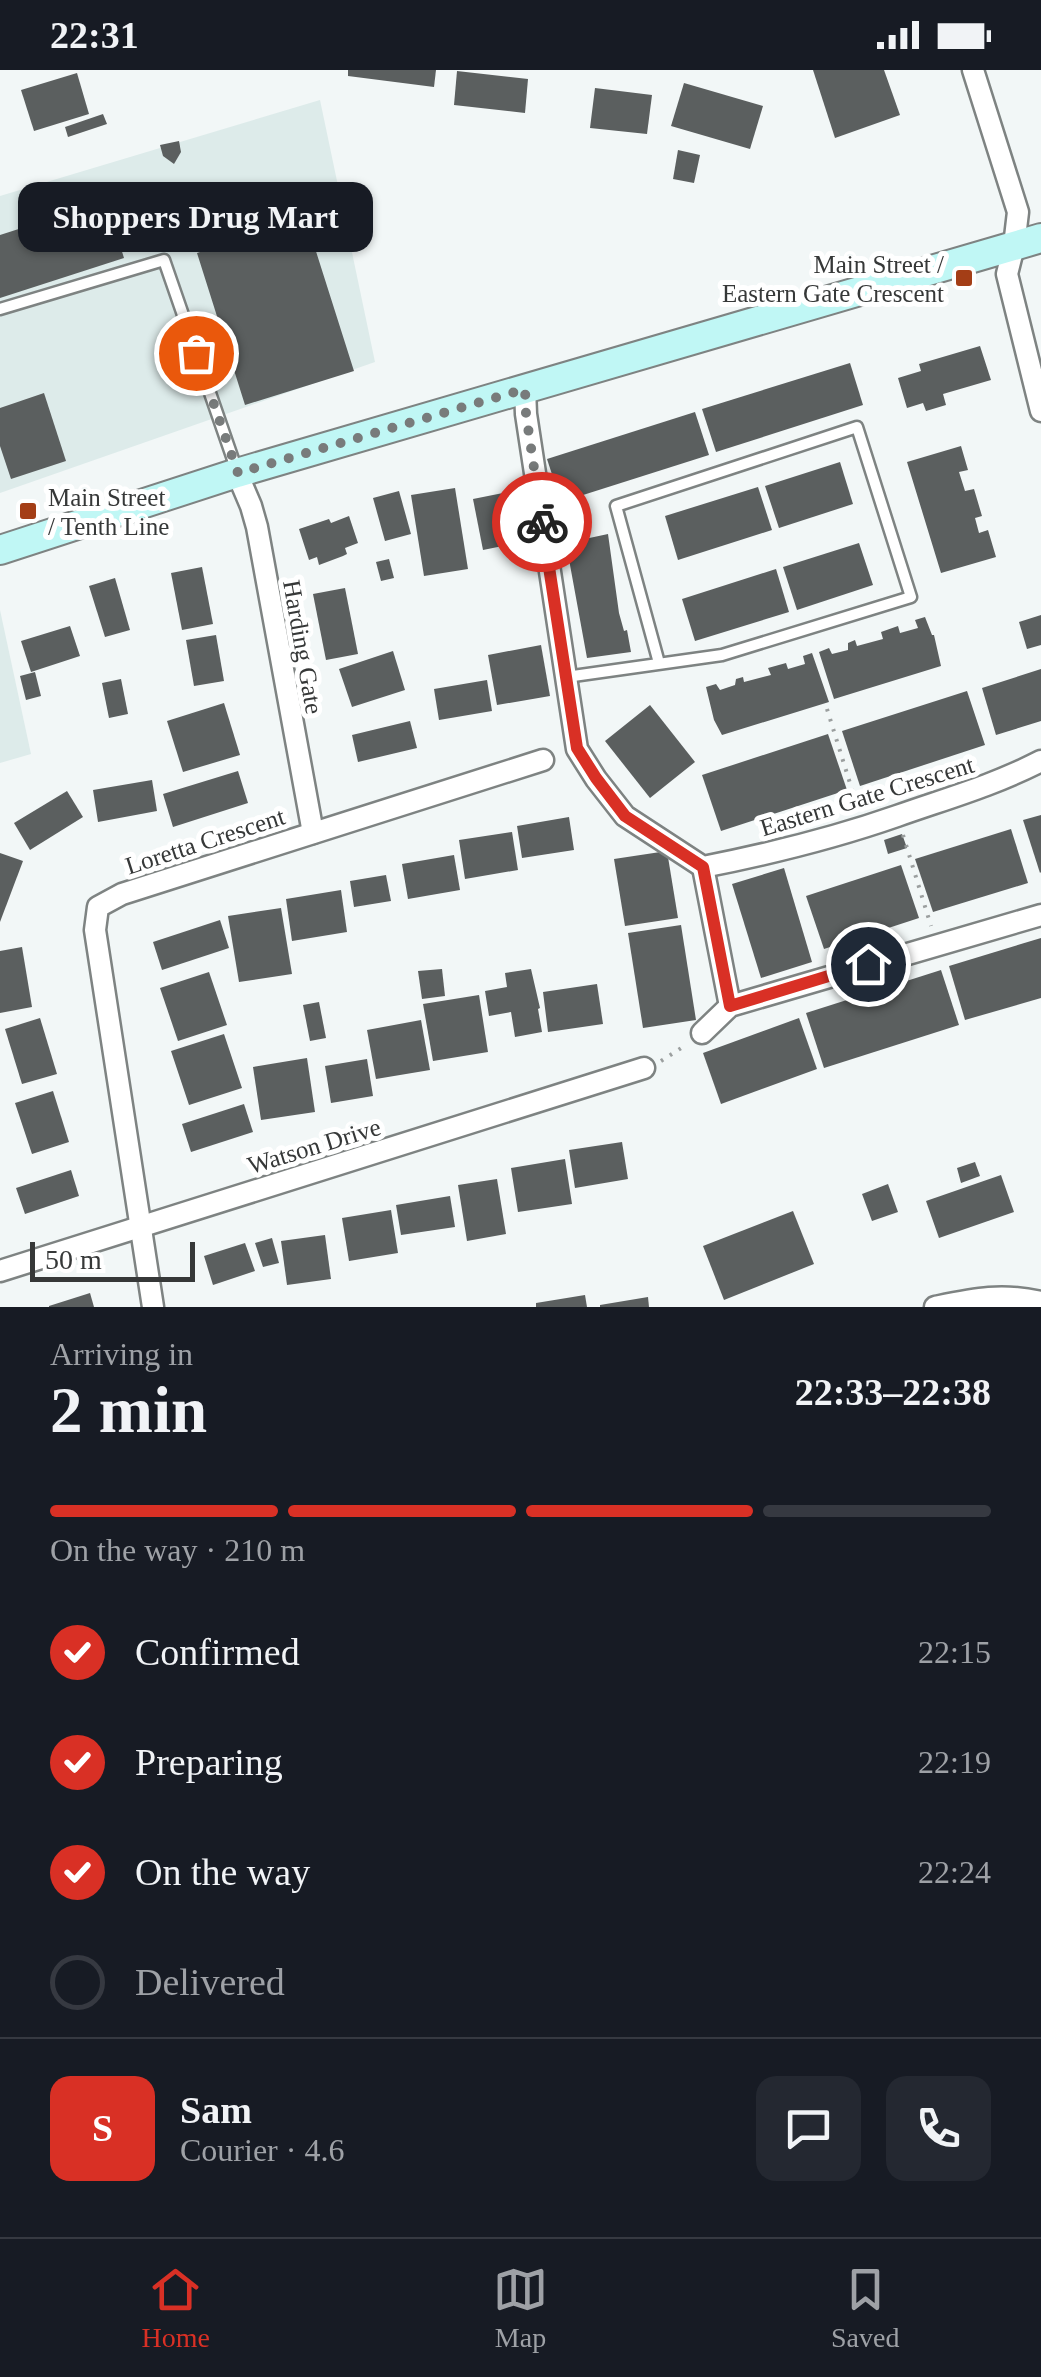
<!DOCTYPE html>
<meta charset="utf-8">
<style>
:root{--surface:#171b24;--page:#242831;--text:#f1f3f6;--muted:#9ea1a6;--line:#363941;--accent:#d93025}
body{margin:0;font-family:Georgia,serif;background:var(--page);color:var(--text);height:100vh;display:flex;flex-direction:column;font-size:38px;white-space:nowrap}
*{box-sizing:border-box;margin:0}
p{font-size:32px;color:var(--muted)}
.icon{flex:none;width:55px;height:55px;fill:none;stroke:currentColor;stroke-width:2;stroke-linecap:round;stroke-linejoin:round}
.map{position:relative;height:1237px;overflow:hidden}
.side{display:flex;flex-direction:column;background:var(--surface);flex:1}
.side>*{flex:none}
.scale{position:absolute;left:30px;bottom:25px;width:165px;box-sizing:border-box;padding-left:10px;border:5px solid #363838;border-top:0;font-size:28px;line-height:35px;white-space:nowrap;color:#363838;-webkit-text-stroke:8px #fff;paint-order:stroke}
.pin{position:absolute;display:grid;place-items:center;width:85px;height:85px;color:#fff;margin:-42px;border:5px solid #fff;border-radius:50%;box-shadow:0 2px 10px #0007}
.courier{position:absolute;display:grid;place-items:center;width:100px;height:100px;margin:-50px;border:8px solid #d93025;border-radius:50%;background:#fff;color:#222;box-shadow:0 2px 12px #0007}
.bubble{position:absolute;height:70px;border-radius:20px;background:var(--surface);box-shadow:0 2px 8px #0004;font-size:32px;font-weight:800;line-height:70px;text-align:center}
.head em{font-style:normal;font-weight:800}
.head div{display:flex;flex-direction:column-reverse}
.head{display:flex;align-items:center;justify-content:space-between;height:170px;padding:0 50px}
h1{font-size:65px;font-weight:800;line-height:75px}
.bar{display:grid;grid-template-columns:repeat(4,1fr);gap:15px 10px;align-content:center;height:120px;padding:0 50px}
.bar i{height:12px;border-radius:8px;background:var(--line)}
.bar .current{background:var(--accent)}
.bar p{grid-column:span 4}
.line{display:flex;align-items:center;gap:25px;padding:0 50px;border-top:2px solid var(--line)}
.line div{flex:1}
.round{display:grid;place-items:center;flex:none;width:105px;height:105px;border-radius:20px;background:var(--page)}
ol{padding:0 50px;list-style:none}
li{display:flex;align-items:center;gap:30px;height:110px}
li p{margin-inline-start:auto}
li .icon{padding:10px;border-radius:50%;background:var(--accent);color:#fff;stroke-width:4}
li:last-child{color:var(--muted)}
li i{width:55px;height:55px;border:5px solid var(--line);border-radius:50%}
.status{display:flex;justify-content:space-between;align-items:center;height:70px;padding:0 50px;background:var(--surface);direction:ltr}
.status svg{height:28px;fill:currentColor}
.menu{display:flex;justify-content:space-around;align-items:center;height:140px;border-top:2px solid var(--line);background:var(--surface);font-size:28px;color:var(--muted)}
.menu a{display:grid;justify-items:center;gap:5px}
.menu .current{color:var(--accent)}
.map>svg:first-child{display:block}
.built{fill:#ddebea}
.building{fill:#5b5f5f}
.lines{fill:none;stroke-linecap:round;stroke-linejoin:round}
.service-casing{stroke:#7e8382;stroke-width:15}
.minor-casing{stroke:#7e8382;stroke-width:25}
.secondary-casing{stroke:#7e8382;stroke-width:32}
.path{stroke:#9b9f9f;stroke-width:4;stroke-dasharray:2.5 8;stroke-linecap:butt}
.service{stroke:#fff;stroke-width:10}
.minor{stroke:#fff;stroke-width:20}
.secondary{stroke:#c0f7f5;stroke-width:28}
.done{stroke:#787b7b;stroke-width:10;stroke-dasharray:0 18}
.route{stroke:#d93025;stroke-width:12}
.poi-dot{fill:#a43e16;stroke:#fff;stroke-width:4}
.labels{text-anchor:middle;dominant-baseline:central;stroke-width:10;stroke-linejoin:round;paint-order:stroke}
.poi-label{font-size:25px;fill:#363838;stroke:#fff;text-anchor:end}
.street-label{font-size:25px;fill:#363838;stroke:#fff}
</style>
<div class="status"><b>22:31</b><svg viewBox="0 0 49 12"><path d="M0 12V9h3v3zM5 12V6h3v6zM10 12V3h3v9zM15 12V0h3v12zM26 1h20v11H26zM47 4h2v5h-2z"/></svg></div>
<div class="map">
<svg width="1041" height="1237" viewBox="0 0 1041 1237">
<rect width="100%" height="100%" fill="#f2f7f7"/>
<g class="built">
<path d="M 320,30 L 375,292 L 0,423 L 0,126 Z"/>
<path d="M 0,540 L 31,684 L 0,693 Z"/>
</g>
<g class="building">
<path d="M 348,0 L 436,0 L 434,17 L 348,6 Z"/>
<path d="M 813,0 L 884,0 L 900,45 L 835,68 Z"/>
<path d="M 457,1 L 528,9 L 525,43 L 454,35 Z"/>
<path d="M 77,3 L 89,44 L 34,61 L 21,20 Z"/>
<path d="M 684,13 L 763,36 L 750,79 L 671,56 Z"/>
<path d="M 595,18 L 652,25 L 647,64 L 590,58 Z"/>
<path d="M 103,44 L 107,54 L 68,67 L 65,57 Z"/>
<path d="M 179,71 L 181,82 L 174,94 L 163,86 L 160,75 Z"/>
<path d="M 678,80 L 700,85 L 694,113 L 673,109 Z"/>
<path d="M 106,131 L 124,188 L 0,228 L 0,165 Z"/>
<path d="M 300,131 L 354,301 L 245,335 L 197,183 L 256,164 L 251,147 Z"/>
<path d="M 980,276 L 991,310 L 943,324 L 946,335 L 926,341 L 923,333 L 907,338 L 898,308 L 921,301 L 919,294 Z"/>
<path d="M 850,293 L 863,335 L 716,382 L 702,339 Z"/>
<path d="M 44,323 L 66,391 L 11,409 L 0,376 L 0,338 Z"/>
<path d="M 695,342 L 709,385 L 561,432 L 547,389 Z"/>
<path d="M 961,376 L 968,400 L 959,402 L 965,421 L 974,419 L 982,446 L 975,448 L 979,463 L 988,460 L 996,487 L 941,503 L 907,392 Z"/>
<path d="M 840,392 L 853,434 L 779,458 L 765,416 Z"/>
<path d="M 758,417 L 772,460 L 678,490 L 665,446 Z"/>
<path d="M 455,418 L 468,499 L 424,506 L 411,425 Z"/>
<path d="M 399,421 L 411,464 L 385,471 L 373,428 Z"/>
<path d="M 503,423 L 513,474 L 483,480 L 473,429 Z"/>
<path d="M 349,446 L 358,473 L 345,478 L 347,484 L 343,486 L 319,495 L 317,487 L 309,490 L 299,459 L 329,449 L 331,453 Z"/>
<path d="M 608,464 L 619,543 L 624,561 L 627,560 L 631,582 L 587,588 L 566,473 Z"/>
<path d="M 859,473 L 873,515 L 797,540 L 783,497 Z"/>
<path d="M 389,489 L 394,508 L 381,511 L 376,492 Z"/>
<path d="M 202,497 L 213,554 L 182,560 L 171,503 Z"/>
<path d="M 776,499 L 789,542 L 695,571 L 682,529 Z"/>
<path d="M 115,508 L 130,560 L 105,567 L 89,516 Z"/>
<path d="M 345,518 L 358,584 L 326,590 L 313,524 Z"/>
<path d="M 1041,545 L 1041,575 L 1027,579 L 1019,552 Z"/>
<path d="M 925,547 L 932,565 L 934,565 L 941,596 L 834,629 L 819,582 L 829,578 L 832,584 L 848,580 L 848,573 L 855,570 L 857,576 L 883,569 L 881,562 L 898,556 L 900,563 L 918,558 L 915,550 Z"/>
<path d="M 70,556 L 80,586 L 31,602 L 21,571 Z"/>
<path d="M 216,565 L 224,611 L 194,616 L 186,570 Z"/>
<path d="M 541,575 L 550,626 L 497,635 L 488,585 Z"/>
<path d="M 393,581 L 405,620 L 352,637 L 339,599 Z"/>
<path d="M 812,583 L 829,632 L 722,665 L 714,650 L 706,617 L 716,614 L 720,620 L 735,615 L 736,609 L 743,607 L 744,612 L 771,605 L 768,598 L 786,593 L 788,599 L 805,594 L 803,586 Z"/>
<path d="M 1041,599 L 1041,651 L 996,665 L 982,618 Z"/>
<path d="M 35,602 L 41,626 L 26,630 L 20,606 Z"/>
<path d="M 121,609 L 128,644 L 109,648 L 102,613 Z"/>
<path d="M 487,610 L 492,641 L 439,650 L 434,619 Z"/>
<path d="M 967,621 L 985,675 L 860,716 L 842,661 Z"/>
<path d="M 224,633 L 240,685 L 183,702 L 167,651 Z"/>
<path d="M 650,635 L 695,692 L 650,728 L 605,671 Z"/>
<path d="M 410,651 L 417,678 L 358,692 L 352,665 Z"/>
<path d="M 828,664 L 847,720 L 721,761 L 702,705 Z"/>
<path d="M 238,701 L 248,733 L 173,757 L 163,724 Z"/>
<path d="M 152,710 L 157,741 L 98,752 L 93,720 Z"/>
<path d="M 67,721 L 83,747 L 30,780 L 14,753 Z"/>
<path d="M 1041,745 L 1041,802 L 1040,803 L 1023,750 Z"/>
<path d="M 569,747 L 574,780 L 522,788 L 517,756 Z"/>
<path d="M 1011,759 L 1028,813 L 933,842 L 915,789 Z"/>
<path d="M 512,762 L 518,800 L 465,809 L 459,770 Z"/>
<path d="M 902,764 L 907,778 L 888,784 L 884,770 Z"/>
<path d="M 667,781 L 678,848 L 625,856 L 614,789 Z"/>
<path d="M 0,783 L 23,791 L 0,852 Z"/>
<path d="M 454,785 L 460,820 L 408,829 L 402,794 Z"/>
<path d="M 901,795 L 919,848 L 824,879 L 806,826 Z"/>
<path d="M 784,798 L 812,892 L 761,908 L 732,814 Z"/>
<path d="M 386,805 L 391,831 L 354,837 L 350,811 Z"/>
<path d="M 341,820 L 347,862 L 292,871 L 286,829 Z"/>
<path d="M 281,838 L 292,904 L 239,912 L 228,846 Z"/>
<path d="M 220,850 L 229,878 L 162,900 L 153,872 Z"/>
<path d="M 681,855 L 696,950 L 643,958 L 628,863 Z"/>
<path d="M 1041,868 L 1041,928 L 965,950 L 949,896 Z"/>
<path d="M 22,877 L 32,937 L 0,943 L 0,881 Z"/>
<path d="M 442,899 L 445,926 L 422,929 L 418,901 Z"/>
<path d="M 531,899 L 540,938 L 538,939 L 542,962 L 515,967 L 511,942 L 489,946 L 485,921 L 507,917 L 505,903 Z"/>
<path d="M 941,900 L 959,955 L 824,998 L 806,943 Z"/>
<path d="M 209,902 L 227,955 L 178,971 L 160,918 Z"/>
<path d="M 597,914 L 603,954 L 548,962 L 543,922 Z"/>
<path d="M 479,925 L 488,982 L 433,991 L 423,934 Z"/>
<path d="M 319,932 L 326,968 L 310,971 L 303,935 Z"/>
<path d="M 40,948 L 57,1004 L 22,1014 L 5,959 Z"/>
<path d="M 799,948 L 817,999 L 721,1034 L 703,983 Z"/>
<path d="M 421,950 L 430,1000 L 376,1009 L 367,960 Z"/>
<path d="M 224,964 L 242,1018 L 189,1035 L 171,981 Z"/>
<path d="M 307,988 L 315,1042 L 261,1050 L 253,997 Z"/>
<path d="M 367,989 L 373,1026 L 331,1033 L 325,996 Z"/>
<path d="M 53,1021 L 69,1072 L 32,1084 L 15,1033 Z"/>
<path d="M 244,1034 L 253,1062 L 191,1082 L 182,1054 Z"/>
<path d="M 622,1072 L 628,1109 L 575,1118 L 569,1080 Z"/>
<path d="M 565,1089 L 572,1134 L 518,1142 L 511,1098 Z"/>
<path d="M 975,1092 L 980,1106 L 961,1113 L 957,1098 Z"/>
<path d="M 71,1100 L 79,1126 L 25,1144 L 16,1118 Z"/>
<path d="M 1001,1105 L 1014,1142 L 939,1168 L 926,1131 Z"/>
<path d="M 497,1109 L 506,1164 L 467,1171 L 458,1115 Z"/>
<path d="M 888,1114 L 898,1142 L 872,1151 L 862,1124 Z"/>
<path d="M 450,1126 L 455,1157 L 401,1165 L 396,1135 Z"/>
<path d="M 391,1140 L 398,1183 L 349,1191 L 342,1148 Z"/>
<path d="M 793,1141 L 814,1194 L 724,1230 L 703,1176 Z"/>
<path d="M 325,1165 L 331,1209 L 287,1215 L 281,1171 Z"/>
<path d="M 272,1168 L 279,1193 L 263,1197 L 255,1173 Z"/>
<path d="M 245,1173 L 255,1201 L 213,1215 L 204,1186 Z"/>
<path d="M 90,1223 L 94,1237 L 49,1237 L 49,1236 Z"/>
<path d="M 585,1225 L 587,1237 L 536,1237 L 536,1233 Z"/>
<path d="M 648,1227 L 649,1237 L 600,1237 L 600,1235 Z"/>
</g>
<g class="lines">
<g class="service-casing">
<g id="service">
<path d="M 0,239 L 164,190 L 237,401"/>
<path d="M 566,607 L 722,585 L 911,527 L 857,357 L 616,436 L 659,593"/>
</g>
</g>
<g class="minor-casing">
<g id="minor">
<path d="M 973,0 L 1018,142 L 1014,176 L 1007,204 L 1041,341"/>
<path d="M 525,319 L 526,344 L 577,679 L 596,709 L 625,746 L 703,797 C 769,784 834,768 897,746 C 948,728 992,716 1041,691"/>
<path d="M 237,403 L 251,436 L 257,457 L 313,763"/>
<path d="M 703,797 L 730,936"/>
<path d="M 702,963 L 730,936 L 1041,845"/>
<path d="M 0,1201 L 644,998"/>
<path d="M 153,1237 L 95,860 L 98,837 L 122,824 L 543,690"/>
<path d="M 935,1237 C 974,1229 1001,1223 1041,1232"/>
</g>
</g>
<g class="secondary-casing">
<path id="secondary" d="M 0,480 L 237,403 L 1041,168"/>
</g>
<g class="path">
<path d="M 827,639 L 858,739"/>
<path d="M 903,765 L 931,856"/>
<path d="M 661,991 L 686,975"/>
</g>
<use href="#service" class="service"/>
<use href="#minor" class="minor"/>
<use href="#secondary" class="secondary"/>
</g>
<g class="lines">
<path class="done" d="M 196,283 L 238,403 L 525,319 L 526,344 L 542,452"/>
<path class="route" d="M 542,452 L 577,678 L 596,708 L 625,746 L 703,797 L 730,936 L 868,894"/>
</g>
<g class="poi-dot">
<rect x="954" y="198" width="20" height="20" rx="5"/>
<rect x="18" y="431" width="20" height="20" rx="5"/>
</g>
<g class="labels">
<g class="poi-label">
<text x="944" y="194">Main Street /<tspan x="944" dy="29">Eastern Gate Crescent</tspan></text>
<text x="48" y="427" text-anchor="start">Main Street<tspan x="48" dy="29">/ Tenth Line</tspan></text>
</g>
<g class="street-label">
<text transform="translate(303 577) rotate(80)">Harding Gate</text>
<text transform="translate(867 726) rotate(-17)">Eastern Gate Crescent</text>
<text transform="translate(205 771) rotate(-18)">Loretta Crescent</text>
<text transform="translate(314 1076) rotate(-17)">Watson Drive</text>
</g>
</g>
</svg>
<div class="scale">50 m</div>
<div class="pin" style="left:196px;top:283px;background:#ea580c"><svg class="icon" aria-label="bag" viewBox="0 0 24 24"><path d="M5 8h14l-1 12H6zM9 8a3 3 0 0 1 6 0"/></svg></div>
<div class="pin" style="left:868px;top:894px;background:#1f2937"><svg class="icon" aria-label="home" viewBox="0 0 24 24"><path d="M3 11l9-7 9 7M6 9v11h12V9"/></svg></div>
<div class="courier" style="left:542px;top:452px"><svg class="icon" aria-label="bike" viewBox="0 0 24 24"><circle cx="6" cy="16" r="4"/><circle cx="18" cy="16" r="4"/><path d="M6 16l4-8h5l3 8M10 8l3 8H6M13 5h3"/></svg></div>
<div class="bubble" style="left:18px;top:112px;width:355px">Shoppers Drug Mart</div>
</div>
<section class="side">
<div class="head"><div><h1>2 min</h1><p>Arriving in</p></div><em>22:33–22:38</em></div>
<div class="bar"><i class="current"></i><i class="current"></i><i class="current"></i><i></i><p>On the way · 210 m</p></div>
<ol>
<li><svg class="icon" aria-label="check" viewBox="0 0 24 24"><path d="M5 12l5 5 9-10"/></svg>Confirmed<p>22:15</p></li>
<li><svg class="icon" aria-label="check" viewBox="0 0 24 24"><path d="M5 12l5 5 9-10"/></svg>Preparing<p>22:19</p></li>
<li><svg class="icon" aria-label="check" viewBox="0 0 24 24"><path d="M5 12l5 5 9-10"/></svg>On the way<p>22:24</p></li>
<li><i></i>Delivered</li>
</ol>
<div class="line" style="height:180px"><b class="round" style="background:var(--accent);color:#fff">S</b><div><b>Sam</b><p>Courier · 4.6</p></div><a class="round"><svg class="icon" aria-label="chat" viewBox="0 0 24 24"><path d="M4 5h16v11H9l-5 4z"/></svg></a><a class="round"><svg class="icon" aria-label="phone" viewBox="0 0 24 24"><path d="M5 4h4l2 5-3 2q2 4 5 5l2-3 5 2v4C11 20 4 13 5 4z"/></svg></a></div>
</section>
<nav class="menu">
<a class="current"><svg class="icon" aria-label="home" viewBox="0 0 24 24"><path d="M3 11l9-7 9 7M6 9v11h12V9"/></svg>Home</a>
<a><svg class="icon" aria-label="map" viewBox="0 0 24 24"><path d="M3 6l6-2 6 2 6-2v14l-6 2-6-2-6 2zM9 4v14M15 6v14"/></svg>Map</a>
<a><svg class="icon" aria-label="saved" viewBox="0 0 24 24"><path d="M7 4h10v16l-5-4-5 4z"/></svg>Saved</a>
</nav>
